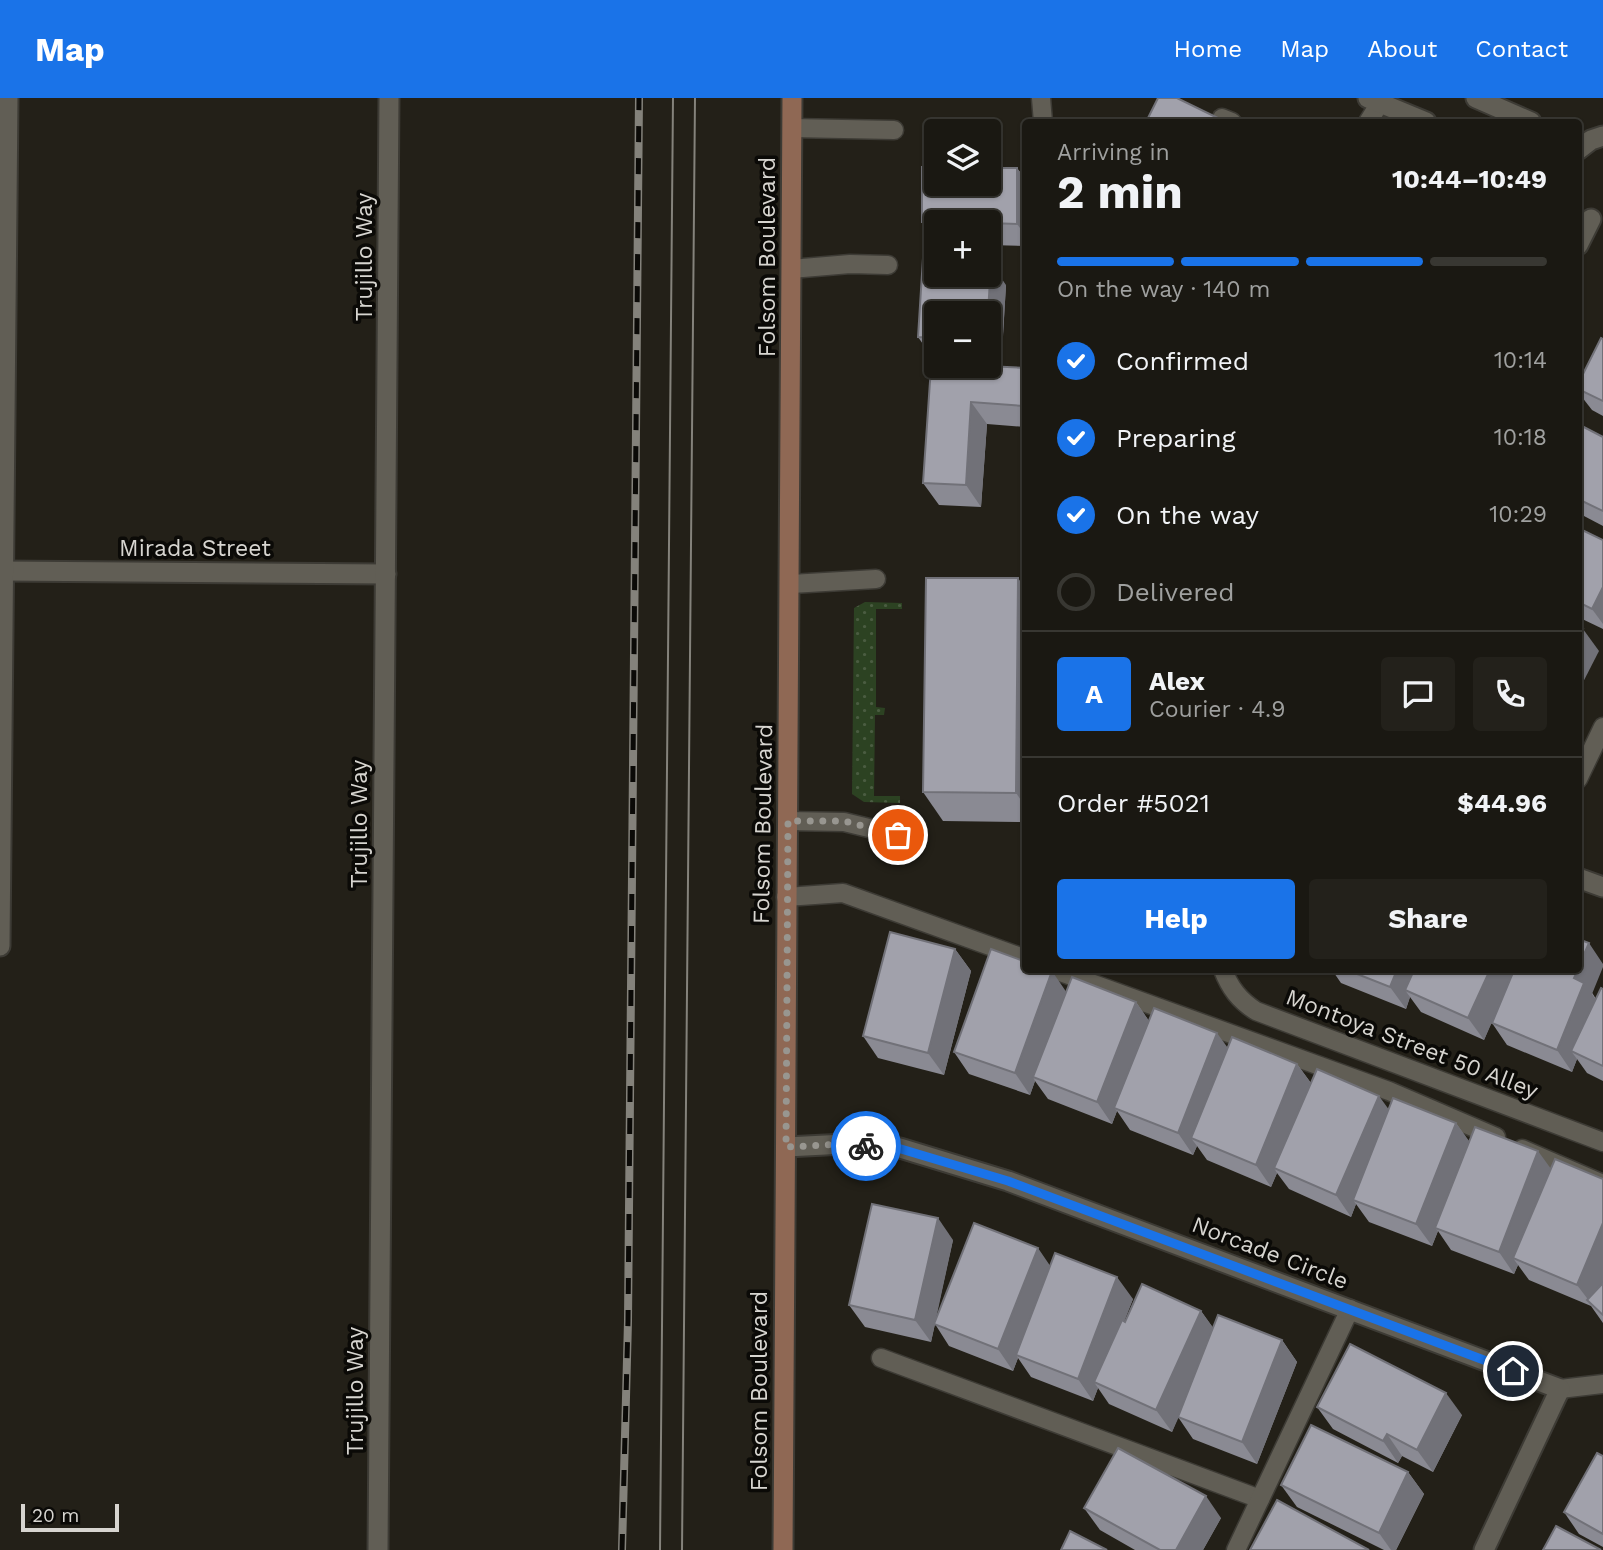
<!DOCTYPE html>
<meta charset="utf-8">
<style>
:root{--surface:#1a1812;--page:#23211b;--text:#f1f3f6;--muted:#9fa09f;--line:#383732;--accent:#1a73e8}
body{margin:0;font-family:"Work Sans",sans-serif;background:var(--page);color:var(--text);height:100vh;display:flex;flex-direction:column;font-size:26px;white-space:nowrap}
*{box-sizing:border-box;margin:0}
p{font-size:23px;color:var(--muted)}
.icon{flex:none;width:38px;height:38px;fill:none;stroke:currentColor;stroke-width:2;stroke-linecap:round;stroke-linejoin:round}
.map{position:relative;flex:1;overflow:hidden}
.details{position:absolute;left:1022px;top:21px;width:560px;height:854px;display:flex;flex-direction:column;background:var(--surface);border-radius:7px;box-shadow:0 2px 5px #0004,0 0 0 2px var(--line)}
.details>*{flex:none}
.buttons{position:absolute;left:924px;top:21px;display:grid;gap:14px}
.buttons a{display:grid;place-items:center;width:77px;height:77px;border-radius:7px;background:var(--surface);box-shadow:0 2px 5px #0004,0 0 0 2px var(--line);font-size:35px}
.scale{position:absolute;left:21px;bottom:18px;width:98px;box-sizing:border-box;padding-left:7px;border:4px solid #d7d5d0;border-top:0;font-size:19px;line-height:24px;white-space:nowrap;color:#d7d5d0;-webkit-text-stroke:5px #0b0a07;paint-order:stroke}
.pin{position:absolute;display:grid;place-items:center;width:60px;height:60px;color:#fff;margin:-30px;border:4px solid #fff;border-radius:50%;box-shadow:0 2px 7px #0007}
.courier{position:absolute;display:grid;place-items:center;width:70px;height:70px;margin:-35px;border:5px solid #1a73e8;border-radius:50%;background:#fff;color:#222;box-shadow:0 2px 9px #0007}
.summary em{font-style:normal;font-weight:700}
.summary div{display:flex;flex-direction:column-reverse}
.summary{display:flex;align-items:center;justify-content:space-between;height:119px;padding:0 35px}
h1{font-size:46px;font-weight:700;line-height:52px}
.bar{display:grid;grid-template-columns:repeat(4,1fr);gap:10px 7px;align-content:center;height:84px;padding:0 35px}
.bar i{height:9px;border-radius:5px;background:var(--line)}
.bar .active{background:var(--accent)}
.bar p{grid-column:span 4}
.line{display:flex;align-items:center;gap:18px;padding:0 35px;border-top:2px solid var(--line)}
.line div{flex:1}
.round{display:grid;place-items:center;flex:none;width:74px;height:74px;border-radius:7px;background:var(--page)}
ol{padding:0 35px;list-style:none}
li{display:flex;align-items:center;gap:21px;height:77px}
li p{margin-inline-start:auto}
li .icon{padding:7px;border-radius:50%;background:var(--accent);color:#fff;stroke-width:4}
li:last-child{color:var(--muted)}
li i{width:38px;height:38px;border:4px solid var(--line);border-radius:50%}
.cta{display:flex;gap:14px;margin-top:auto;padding:14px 35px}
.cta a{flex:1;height:80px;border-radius:7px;background:var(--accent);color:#fff;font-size:28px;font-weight:700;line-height:80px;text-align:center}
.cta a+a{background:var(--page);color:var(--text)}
header{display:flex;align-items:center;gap:42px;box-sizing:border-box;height:98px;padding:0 35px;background:var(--accent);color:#fff}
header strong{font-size:33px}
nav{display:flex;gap:38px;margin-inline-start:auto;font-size:24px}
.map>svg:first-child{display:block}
.green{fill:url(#green-dots)}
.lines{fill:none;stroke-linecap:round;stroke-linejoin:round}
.service-casing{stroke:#3d3b35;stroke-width:21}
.minor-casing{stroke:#3d3b35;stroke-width:23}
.tertiary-casing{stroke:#3d3b35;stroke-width:23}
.secondary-casing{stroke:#3d3b35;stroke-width:23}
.service{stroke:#615e55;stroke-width:18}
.minor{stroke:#615e55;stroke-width:19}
.tertiary{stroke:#615e55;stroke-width:19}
.secondary{stroke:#8f6854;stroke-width:19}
.tram{stroke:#84827b;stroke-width:2}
.rail-casing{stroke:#84827b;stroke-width:8}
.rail{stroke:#0b0a07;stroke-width:5;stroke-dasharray:16;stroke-linecap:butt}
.wall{fill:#8a8a93}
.shaded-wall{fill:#717178}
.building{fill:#a1a1ab;stroke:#717178;stroke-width:2}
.done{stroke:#989690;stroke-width:7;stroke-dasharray:0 12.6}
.route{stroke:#1a73e8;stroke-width:9}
.labels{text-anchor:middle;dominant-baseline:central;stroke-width:7;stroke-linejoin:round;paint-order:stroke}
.street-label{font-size:23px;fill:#d7d5d0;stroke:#0b0a07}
</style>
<header>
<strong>Map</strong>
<nav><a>Home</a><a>Map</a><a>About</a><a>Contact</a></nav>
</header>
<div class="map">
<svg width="1603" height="1452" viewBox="0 0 1603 1452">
<defs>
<pattern id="green-dots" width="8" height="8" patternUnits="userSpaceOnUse" patternTransform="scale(1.75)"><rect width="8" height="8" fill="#2c4222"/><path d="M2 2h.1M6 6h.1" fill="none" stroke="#4a5c41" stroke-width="1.8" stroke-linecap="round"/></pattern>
</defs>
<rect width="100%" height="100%" fill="#232018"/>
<path class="green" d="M 865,504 L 902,505 L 902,511 L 876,511 L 876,609 L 885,610 L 884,617 L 875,617 L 874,698 L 900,698 L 900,705 L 864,704 L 852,696 L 854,510 Z"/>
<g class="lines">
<g class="service-casing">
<g id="service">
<path d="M 1041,0 L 1043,24"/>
<path d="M 1222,20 L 1232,24"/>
<path d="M 1368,24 L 1383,0"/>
<path d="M 792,30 L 894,32"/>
<path d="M 791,171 L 850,166 L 888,167"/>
<path d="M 791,486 L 876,481"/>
<path d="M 1578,681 L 1603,629"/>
<path d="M 788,723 L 844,724 L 898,737"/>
<path d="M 786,799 L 843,795 L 1026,861"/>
<path d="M 1055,872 L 1389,993 L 1496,1039"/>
<path d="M 1223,872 C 1230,890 1239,902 1256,913 L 1603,1044"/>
<path d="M 1522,1051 L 1603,1086"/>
<path d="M 881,1260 L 1260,1401"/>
<path d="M 1560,1291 L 1603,1286"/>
<path d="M 1236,1452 L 1350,1211"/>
</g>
</g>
<g class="minor-casing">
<g id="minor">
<path d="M 1368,0 L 1426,24"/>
<path d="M 1476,0 L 1531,24"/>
<path d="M 1578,52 L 1591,42 L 1603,38"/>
<path d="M 1578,147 L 1591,121"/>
<path d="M 3,473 L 386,476"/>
<path d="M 1578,780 L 1603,789"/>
<path d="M 786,1049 L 845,1046 L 900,1050 L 1008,1083 L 1560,1291 L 1484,1452"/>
<path d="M 378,1452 L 389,0"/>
</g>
</g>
<g class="tertiary-casing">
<path id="tertiary" d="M 0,848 L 8,0"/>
</g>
<g class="secondary-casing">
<path id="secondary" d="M 783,1452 L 792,0"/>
</g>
<use href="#service" class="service"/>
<use href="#minor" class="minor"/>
<use href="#tertiary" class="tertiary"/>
<use href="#secondary" class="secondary"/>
<g class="tram">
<path d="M 660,1452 L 673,0"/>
<path d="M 682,1452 L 695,0"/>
</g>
<g class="rail-casing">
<path id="rail" d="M 622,1452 L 628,1223 L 639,0"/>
</g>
<use href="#rail" class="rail"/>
</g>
<g class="wall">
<path d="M 1017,70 L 1026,82 L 1026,148 L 989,147 L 989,124 L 936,124 L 936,144 L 922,124 Z"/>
<path d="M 1006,187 L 1001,269 L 1026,270 L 1026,329 L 987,326 L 981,409 L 939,407 L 923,385 L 932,259 L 918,239 Z"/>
<path d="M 1603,241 L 1603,318 L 1592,312 L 1578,294 L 1578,286 Z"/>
<path d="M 1578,326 L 1603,339 L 1603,428 L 1584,418 L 1578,410 Z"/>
<path d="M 1578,430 L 1603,442 L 1603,531 L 1578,519 Z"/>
<path d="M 1026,491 L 1026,724 L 943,723 L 923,694 Z"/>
<path d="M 955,851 L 971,873 L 944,977 L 878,960 L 863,938 Z"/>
<path d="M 1332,872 L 1578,872 L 1596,901 L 1603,891 L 1603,983 L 1587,975 L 1577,961 L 1572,974 L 1507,947 L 1492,925 L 1492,923 L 1484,942 L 1421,914 L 1410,899 L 1406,911 L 1341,885 Z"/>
<path d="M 1066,894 L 1136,904 L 1149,923 L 1228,950 L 1297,966 L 1311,985 L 1389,1012 L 1456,1025 L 1469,1044 L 1550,1071 L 1603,1081 L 1603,1184 L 1602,1186 L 1603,1185 L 1603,1225 L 1591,1208 L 1529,1182 L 1518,1167 L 1514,1176 L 1451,1152 L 1438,1133 L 1432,1148 L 1369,1124 L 1356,1106 L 1351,1119 L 1289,1091 L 1277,1075 L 1271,1089 L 1207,1062 L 1197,1048 L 1193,1057 L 1130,1032 L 1117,1013 L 1112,1026 L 1048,1001 L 1035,983 L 1030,997 L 969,976 L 954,954 Z"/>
<path d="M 953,1142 L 935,1223 L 1050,1168 L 1133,1201 L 1124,1223 L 1201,1213 L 1213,1230 L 1282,1242 L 1297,1264 L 1257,1366 L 1193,1341 L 1178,1319 L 1172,1334 L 1109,1306 L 1098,1290 L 1093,1303 L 1031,1279 L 1018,1260 L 1013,1273 L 949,1248 L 935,1226 L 931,1244 L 865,1229 L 849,1207 Z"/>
<path d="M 1317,1309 L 1462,1317 L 1433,1374 L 1402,1358 L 1398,1365 L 1333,1331 Z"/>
<path d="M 1603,1358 L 1603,1449 L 1579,1436 L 1564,1414 Z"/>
<path d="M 1408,1374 L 1424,1396 L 1396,1452 L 1384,1452 L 1297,1409 L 1281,1387 Z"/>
<path d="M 1084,1410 L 1221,1420 L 1203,1452 L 1135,1452 L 1100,1432 Z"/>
</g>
<g class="shaded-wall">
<path d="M 1017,70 L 1026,82 L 1026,138 L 1017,126 Z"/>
<path d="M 991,165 L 1006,187 L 1000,290 L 989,268 L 989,215 L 988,215 Z"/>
<path d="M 971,304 L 987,326 L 981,409 L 966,387 Z"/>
<path d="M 1018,480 L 1026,491 L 1026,709 L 1016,695 Z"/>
<path d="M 1603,489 L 1603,526 L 1592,511 Z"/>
<path d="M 1583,531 L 1599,553 L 1578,594 L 1578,541 Z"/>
<path d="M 1589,845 L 1603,866 L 1603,869 L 1592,896 L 1599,907 L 1571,953 L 1577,961 L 1572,974 L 1557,952 L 1574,880 Z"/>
<path d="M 955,851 L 971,873 L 944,977 L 928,955 Z"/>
<path d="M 1397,872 L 1421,872 L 1405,892 L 1410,899 L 1406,911 L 1390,889 Z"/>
<path d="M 1490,872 L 1514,872 L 1515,873 L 1484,942 L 1468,920 Z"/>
<path d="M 1052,873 L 1067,895 L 1033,979 L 1035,983 L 1030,997 L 1015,975 Z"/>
<path d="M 1136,904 L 1151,926 L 1114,1010 L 1117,1013 L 1112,1026 L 1097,1004 Z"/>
<path d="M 1217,935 L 1233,957 L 1191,1040 L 1197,1048 L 1193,1057 L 1178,1035 Z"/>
<path d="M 1297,966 L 1313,988 L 1274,1070 L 1277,1075 L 1271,1089 L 1256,1067 Z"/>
<path d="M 1379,998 L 1395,1020 L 1353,1102 L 1356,1106 L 1351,1119 L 1336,1097 Z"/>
<path d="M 1456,1025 L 1472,1047 L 1435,1130 L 1438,1133 L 1432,1148 L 1416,1126 Z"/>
<path d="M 1538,1053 L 1554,1075 L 1513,1160 L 1518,1167 L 1514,1176 L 1499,1154 Z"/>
<path d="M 938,1120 L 953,1142 L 931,1244 L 915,1222 Z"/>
<path d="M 1603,1125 L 1603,1184 L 1593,1208 L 1577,1187 Z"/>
<path d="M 1038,1150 L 1053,1172 L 1016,1257 L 1018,1260 L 1013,1273 L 998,1251 Z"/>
<path d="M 1117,1179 L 1133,1201 L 1100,1286 L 1094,1284 L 1098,1290 L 1093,1303 L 1078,1281 Z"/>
<path d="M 1201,1213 L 1217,1235 L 1172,1334 L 1156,1312 Z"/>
<path d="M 1282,1242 L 1297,1264 L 1257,1366 L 1242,1344 Z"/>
<path d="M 1446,1295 L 1462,1317 L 1433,1374 L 1417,1352 Z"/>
<path d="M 1387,1336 L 1402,1358 L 1398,1365 L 1383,1343 Z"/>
<path d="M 1408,1374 L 1424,1396 L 1396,1452 L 1391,1452 L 1379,1435 Z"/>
<path d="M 1206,1398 L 1221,1420 L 1203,1452 L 1176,1452 Z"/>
</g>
<g class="building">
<path d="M 1158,0 L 1177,0 L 1226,24 L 1146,24 Z"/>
<path d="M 922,69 L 936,69 L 936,86 L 989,86 L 989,70 L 1017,70 L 1017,126 L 989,125 L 989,124 L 922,124 Z"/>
<path d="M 923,160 L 936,161 L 936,177 L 989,177 L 989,165 L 991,165 L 988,215 L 936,215 L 936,268 L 985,268 L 1026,270 L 1024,308 L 971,304 L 966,387 L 923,385 L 933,240 L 918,239 Z"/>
<path d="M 1601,240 L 1603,241 L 1603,303 L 1578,291 L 1578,286 Z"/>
<path d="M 1578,326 L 1603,339 L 1603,413 L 1578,401 Z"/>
<path d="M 1578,430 L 1603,442 L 1603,489 L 1592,511 L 1578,504 Z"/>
<path d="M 926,480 L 1018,480 L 1016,695 L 923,694 Z"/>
<path d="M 1578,529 L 1583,531 L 1578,541 Z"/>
<path d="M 890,834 L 955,851 L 928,955 L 863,938 Z"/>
<path d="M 1578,841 L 1589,845 L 1578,870 Z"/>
<path d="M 991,851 L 1026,864 L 1026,872 L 1046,872 L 1052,873 L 1015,975 L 954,954 Z"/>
<path d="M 1347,872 L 1397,872 L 1390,889 Z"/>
<path d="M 1414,872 L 1490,872 L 1468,920 L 1405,892 Z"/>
<path d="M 1514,872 L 1578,872 L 1574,880 L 1584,885 L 1557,952 L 1492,925 Z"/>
<path d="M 1072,879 L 1136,904 L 1097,1004 L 1033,979 Z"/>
<path d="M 1601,890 L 1603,891 L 1603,968 L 1571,953 Z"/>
<path d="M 1154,910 L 1217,935 L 1178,1035 L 1114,1010 Z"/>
<path d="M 1232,939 L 1297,966 L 1256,1067 L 1191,1040 Z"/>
<path d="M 1317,971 L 1379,998 L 1336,1097 L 1274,1070 Z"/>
<path d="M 1393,1000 L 1456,1025 L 1416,1126 L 1353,1102 Z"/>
<path d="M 1475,1029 L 1538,1053 L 1499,1154 L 1435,1130 Z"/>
<path d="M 1555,1061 L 1603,1081 L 1603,1125 L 1577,1187 L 1513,1160 Z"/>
<path d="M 872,1106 L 938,1120 L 915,1222 L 849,1207 Z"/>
<path d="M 974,1125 L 1038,1150 L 998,1251 L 934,1226 Z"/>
<path d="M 1055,1155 L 1117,1179 L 1078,1281 L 1016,1257 Z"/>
<path d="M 1603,1185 L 1603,1217 L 1587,1202 Z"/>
<path d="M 1142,1186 L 1201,1213 L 1156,1312 L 1094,1284 L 1122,1222 L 1125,1224 Z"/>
<path d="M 1218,1217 L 1282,1242 L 1242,1344 L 1178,1319 Z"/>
<path d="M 1350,1246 L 1446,1295 L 1417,1352 L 1387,1336 L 1383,1343 L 1317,1309 Z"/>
<path d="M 1311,1327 L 1408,1374 L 1379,1435 L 1281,1387 Z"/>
<path d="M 1118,1350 L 1206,1398 L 1176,1452 L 1160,1452 L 1084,1410 Z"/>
<path d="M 1597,1355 L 1603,1358 L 1603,1436 L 1564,1414 Z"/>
<path d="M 1277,1402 L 1369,1452 L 1250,1452 Z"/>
<path d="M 1556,1428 L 1601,1452 L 1543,1452 Z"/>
<path d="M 1070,1433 L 1107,1452 L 1061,1452 Z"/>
</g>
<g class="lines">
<path class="done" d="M 866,1048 L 845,1046 L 786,1049 L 788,723 L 844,723 L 898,737"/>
<path class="route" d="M 866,1048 L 901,1051 L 1008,1083 L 1513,1273"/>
</g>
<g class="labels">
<g class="street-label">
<text transform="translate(364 159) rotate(-90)">Trujillo Way</text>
<text transform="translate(767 159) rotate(-90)">Folsom Boulevard</text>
<text x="195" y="450">Mirada Street</text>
<text transform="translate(359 726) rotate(-90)">Trujillo Way</text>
<text transform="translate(763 726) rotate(-89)">Folsom Boulevard</text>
<text transform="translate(1412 946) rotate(21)">Montoya Street 50 Alley</text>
<text transform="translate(1270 1155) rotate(21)">Norcade Circle</text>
<text transform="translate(355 1293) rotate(-90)">Trujillo Way</text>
<text transform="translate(759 1293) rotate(-90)">Folsom Boulevard</text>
</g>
</g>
</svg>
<div class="buttons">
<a><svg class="icon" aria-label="layers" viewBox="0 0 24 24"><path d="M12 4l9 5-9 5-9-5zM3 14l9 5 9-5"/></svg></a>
<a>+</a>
<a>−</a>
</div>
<div class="scale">20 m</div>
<div class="pin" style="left:898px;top:737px;background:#ea580c"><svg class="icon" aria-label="bag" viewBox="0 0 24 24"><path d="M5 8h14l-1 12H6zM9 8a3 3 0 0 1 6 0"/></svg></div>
<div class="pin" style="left:1513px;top:1273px;background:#1f2937"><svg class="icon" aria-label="home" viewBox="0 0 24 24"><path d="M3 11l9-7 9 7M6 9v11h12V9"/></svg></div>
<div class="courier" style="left:866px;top:1048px"><svg class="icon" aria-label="bike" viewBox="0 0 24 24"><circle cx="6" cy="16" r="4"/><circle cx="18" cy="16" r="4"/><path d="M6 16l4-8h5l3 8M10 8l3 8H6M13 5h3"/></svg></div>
<section class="details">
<div class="summary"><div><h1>2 min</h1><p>Arriving in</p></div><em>10:44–10:49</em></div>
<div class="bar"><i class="active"></i><i class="active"></i><i class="active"></i><i></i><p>On the way · 140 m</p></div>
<ol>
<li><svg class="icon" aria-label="check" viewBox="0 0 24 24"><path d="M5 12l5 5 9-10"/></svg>Confirmed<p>10:14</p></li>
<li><svg class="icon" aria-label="check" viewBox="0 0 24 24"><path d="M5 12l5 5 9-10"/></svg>Preparing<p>10:18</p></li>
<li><svg class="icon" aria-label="check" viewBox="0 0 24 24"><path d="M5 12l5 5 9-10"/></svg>On the way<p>10:29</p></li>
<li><i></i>Delivered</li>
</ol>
<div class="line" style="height:126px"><b class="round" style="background:var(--accent);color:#fff">A</b><div><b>Alex</b><p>Courier · 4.9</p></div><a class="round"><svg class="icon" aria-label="chat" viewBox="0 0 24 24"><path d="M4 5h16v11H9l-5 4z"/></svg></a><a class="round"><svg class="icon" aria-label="phone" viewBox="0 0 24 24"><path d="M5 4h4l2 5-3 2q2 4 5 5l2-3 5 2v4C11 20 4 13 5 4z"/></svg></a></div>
<div class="line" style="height:91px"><div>Order #5021</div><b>$44.96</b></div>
<div class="cta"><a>Help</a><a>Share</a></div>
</section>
</div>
